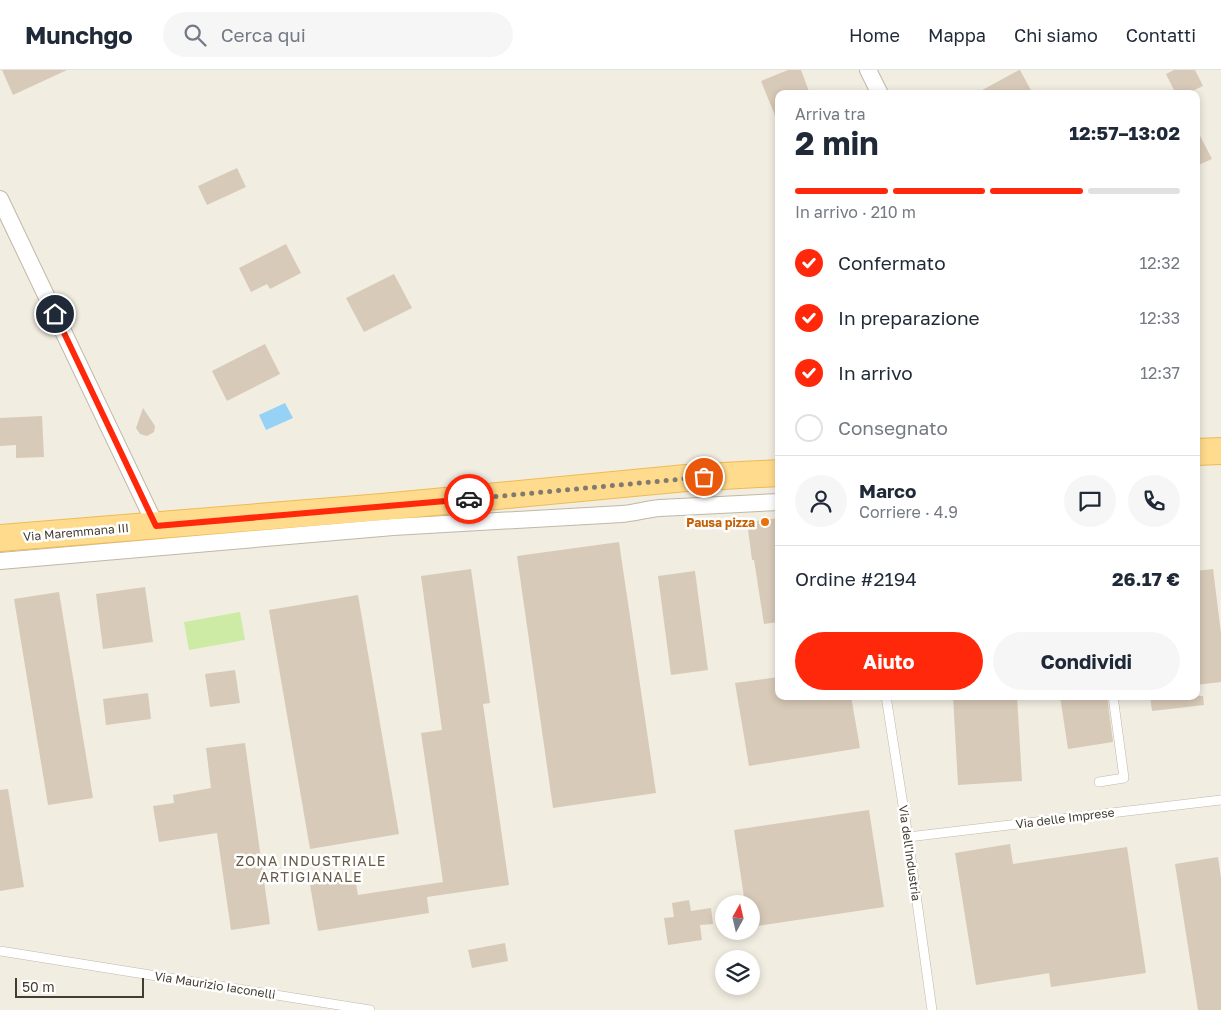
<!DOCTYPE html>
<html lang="it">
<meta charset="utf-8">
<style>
:root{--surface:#fff;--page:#f6f6f7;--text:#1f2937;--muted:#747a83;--line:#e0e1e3;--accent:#ff280b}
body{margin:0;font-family:"Golos Text",sans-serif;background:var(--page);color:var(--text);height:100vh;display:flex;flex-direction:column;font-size:19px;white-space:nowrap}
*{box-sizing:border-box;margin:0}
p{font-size:16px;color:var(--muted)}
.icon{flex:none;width:28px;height:28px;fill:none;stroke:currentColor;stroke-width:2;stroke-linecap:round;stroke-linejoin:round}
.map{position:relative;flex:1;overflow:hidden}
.side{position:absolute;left:775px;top:20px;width:425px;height:610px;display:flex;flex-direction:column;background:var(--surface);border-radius:10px;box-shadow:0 2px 8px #0003}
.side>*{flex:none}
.needle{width:32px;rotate:8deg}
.buttons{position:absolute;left:715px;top:825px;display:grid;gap:10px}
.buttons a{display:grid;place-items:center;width:45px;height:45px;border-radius:50%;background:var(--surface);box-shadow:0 2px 8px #0003;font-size:25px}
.scale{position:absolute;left:15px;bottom:12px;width:129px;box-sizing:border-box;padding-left:5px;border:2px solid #443c31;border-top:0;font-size:14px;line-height:18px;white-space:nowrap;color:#443c31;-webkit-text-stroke:4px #fff;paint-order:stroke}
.pin{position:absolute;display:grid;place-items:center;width:42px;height:42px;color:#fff;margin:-21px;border:2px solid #fff;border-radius:50%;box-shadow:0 1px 5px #0007}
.courier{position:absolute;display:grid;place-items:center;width:50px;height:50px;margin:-25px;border:4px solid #ff280b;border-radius:50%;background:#fff;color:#222;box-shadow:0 1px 6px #0007}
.headline em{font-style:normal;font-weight:700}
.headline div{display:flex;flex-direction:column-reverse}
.headline{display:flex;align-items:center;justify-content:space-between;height:85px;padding:0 20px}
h1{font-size:32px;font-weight:700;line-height:38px}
.bar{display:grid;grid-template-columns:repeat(4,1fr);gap:8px 5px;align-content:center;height:60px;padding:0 20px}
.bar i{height:6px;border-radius:4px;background:var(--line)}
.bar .on{background:var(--accent)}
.bar p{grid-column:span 4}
.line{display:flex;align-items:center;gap:12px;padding:0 20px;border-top:1px solid var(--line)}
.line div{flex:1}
.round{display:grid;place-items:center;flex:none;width:52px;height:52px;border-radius:26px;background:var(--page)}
ol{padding:0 20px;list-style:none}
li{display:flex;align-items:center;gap:15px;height:55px}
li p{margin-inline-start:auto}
li .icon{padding:5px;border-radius:50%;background:var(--accent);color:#fff;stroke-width:4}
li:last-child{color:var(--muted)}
li i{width:28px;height:28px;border:2px solid var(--line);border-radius:50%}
.cta{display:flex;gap:10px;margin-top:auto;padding:10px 20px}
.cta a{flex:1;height:58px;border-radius:30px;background:var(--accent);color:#fff;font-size:20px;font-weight:700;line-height:58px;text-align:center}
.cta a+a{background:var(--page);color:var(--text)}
header{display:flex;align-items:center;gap:30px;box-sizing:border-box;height:70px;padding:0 25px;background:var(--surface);border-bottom:1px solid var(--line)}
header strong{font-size:24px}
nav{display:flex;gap:28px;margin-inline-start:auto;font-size:18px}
.search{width:350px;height:45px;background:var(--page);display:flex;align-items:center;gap:12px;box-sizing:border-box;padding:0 18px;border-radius:28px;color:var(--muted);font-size:19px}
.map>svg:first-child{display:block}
.green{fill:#ceeba5}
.water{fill:#96d2f6}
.building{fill:#d8cab8}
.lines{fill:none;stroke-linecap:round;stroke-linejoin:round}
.service-casing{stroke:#c1b7a6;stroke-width:10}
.minor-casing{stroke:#c1b7a6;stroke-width:18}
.primary-casing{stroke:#eebb53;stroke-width:28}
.service{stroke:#fff;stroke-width:9}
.minor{stroke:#fff;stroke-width:16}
.primary{stroke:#ffdb8d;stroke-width:26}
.done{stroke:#817a6f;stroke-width:5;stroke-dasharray:0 9}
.route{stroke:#ff280b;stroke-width:6}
.food-dot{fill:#e8710a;stroke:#fff;stroke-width:2}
.labels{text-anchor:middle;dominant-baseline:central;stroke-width:5;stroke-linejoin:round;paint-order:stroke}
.food-label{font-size:12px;font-weight:bold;fill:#c56008;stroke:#fff;text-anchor:end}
.street-label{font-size:12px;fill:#443c31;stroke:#fff}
.neighbourhood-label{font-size:14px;letter-spacing:1px;fill:#675a48;stroke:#fff}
</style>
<header>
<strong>Munchgo</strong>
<div class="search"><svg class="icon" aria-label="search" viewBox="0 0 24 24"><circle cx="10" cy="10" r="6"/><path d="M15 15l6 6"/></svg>Cerca qui</div>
<nav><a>Home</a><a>Mappa</a><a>Chi siamo</a><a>Contatti</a></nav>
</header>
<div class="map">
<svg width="1221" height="940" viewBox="0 0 1221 940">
<rect width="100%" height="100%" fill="#f2ede1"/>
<path class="green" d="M 240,542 L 245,570 L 189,580 L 184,552 Z"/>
<path class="water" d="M 285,333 L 293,348 L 266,360 L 259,345 Z"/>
<g class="building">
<path d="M 2,0 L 67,0 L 13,25 Z"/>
<path d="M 788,0 L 801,0 L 810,24 L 779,24 L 778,53 L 761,11 Z"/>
<path d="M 1019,0 L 1020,0 L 1033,24 L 975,24 Z"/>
<path d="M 1174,0 L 1195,0 L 1203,16 L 1186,24 L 1176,24 L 1166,4 Z"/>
<path d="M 1196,58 L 1212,89 L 1196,96 Z"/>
<path d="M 237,98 L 246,117 L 207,135 L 198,116 Z"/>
<path d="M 286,174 L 301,203 L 270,219 L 267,214 L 251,222 L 239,198 Z"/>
<path d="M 394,204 L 412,238 L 364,262 L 346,228 Z"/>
<path d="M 265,274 L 280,304 L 227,331 L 212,301 Z"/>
<path d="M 143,338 L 155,356 L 154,362 L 147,366 L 140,364 L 136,358 Z"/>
<path d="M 42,346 L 44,387 L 16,388 L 16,375 L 0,376 L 0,348 Z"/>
<path d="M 779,448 L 779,552 L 764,554 L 754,490 L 752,490 L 747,452 Z"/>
<path d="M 619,472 L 656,723 L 553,738 L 517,486 Z"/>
<path d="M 471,499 L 490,633 L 483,634 L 509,815 L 427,827 L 429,843 L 318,861 L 310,815 L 355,808 L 358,825 L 443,812 L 421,663 L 442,660 L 421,506 Z"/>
<path d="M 1213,499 L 1221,563 L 1221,612 L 1196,615 L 1196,501 Z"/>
<path d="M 695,501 L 708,600 L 671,605 L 658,506 Z"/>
<path d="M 145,517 L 153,572 L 103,579 L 96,524 Z"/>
<path d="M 59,522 L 93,728 L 48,735 L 14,529 Z"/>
<path d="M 358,525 L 399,764 L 310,779 L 269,540 Z"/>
<path d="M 235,600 L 240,633 L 210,637 L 205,604 Z"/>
<path d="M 779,607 L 779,626 L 851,626 L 860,678 L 749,696 L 735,613 Z"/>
<path d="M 148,623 L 151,649 L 106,655 L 103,629 Z"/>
<path d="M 953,626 L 1017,626 L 1022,711 L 958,715 Z"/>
<path d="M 1060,626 L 1107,626 L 1113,672 L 1068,679 Z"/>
<path d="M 1150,626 L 1203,626 L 1204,635 L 1152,641 Z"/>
<path d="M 245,673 L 270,854 L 231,860 L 217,763 L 159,772 L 153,736 L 174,733 L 173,725 L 211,718 L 206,678 Z"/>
<path d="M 8,719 L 24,817 L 0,821 L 0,720 Z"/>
<path d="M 869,740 L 884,837 L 751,857 L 751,834 L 745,834 L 734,760 Z"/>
<path d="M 1010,774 L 1013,794 L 1127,777 L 1146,903 L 1051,917 L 1049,903 L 976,915 L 955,783 Z"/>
<path d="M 1218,787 L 1221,808 L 1221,940 L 1198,940 L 1175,794 Z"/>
<path d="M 689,830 L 691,841 L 711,838 L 713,854 L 700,855 L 702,870 L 668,875 L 664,848 L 674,847 L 672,833 Z"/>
<path d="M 505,873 L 508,891 L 472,898 L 468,880 Z"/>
</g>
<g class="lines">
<g class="service-casing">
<g id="service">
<path d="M 886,626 L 908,767 L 932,940"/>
<path d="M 1099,712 L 1124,708 L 1113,626"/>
<path d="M 908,767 L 1221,730"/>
<path d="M 0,881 L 370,940"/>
</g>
</g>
<g class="minor-casing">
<g id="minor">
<path d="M 868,0 L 880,24"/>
<path d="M 0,129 L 156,456"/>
<path d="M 0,491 L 393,457 L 622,444 C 635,443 647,439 660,438 L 779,432"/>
</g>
</g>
<g class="primary-casing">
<g id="primary">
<path d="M 1196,382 L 1221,381"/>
<path d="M 0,468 L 382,437 L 686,408 L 779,403"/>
</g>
</g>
<use href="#service" class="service"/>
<use href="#minor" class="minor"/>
<use href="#primary" class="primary"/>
</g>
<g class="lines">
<path class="done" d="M 469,429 L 704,407"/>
<path class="route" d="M 55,244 L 156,456 L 469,429"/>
</g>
<circle class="food-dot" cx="765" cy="452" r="5"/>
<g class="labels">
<g class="food-label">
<text x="755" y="452">Pausa pizza</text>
</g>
<g class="street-label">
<text transform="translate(76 462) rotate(-5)">Via Maremmana III</text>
<text transform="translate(1065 748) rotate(-7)">Via delle Imprese</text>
<text transform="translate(910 783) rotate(82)">Via dell'Industria</text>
<text transform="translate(215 915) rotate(9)">Via Maurizio Iaconelli</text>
</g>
<g class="neighbourhood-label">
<text x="311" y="790">ZONA INDUSTRIALE<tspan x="311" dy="16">ARTIGIANALE</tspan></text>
</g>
</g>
</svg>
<div class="buttons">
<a><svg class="needle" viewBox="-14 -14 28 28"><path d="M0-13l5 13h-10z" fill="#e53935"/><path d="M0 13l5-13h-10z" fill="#747a83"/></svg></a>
<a><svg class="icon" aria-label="layers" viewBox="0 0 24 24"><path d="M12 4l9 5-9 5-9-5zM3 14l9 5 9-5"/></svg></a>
</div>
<div class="scale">50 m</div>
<div class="pin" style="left:704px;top:407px;background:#ea580c"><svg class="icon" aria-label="bag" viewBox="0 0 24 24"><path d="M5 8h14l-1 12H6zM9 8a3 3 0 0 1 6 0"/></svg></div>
<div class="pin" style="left:55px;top:244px;background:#1f2937"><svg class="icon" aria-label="home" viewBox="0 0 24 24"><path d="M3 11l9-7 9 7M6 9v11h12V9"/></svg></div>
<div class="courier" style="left:469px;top:429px"><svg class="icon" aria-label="car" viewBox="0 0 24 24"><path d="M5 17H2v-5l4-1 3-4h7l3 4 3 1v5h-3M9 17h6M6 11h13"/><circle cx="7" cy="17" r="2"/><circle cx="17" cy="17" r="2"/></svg></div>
<section class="side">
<div class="headline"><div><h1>2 min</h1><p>Arriva tra</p></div><em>12:57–13:02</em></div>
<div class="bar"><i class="on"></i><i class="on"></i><i class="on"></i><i></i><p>In arrivo · 210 m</p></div>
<ol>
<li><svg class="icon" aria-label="check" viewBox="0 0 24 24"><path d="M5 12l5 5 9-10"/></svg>Confermato<p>12:32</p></li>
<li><svg class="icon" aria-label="check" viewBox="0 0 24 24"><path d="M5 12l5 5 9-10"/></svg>In preparazione<p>12:33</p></li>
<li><svg class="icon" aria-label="check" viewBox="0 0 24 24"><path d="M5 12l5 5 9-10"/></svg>In arrivo<p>12:37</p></li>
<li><i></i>Consegnato</li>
</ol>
<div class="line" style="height:90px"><a class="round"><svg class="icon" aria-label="person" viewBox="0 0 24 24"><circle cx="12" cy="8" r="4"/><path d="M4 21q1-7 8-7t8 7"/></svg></a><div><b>Marco</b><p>Corriere · 4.9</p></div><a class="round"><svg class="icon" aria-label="chat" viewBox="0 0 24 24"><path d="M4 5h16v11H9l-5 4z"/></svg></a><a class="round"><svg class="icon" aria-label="phone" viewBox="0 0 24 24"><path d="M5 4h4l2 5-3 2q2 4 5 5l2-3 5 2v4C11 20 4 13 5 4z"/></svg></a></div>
<div class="line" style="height:65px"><div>Ordine #2194</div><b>26.17 €</b></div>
<div class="cta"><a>Aiuto</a><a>Condividi</a></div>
</section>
</div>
